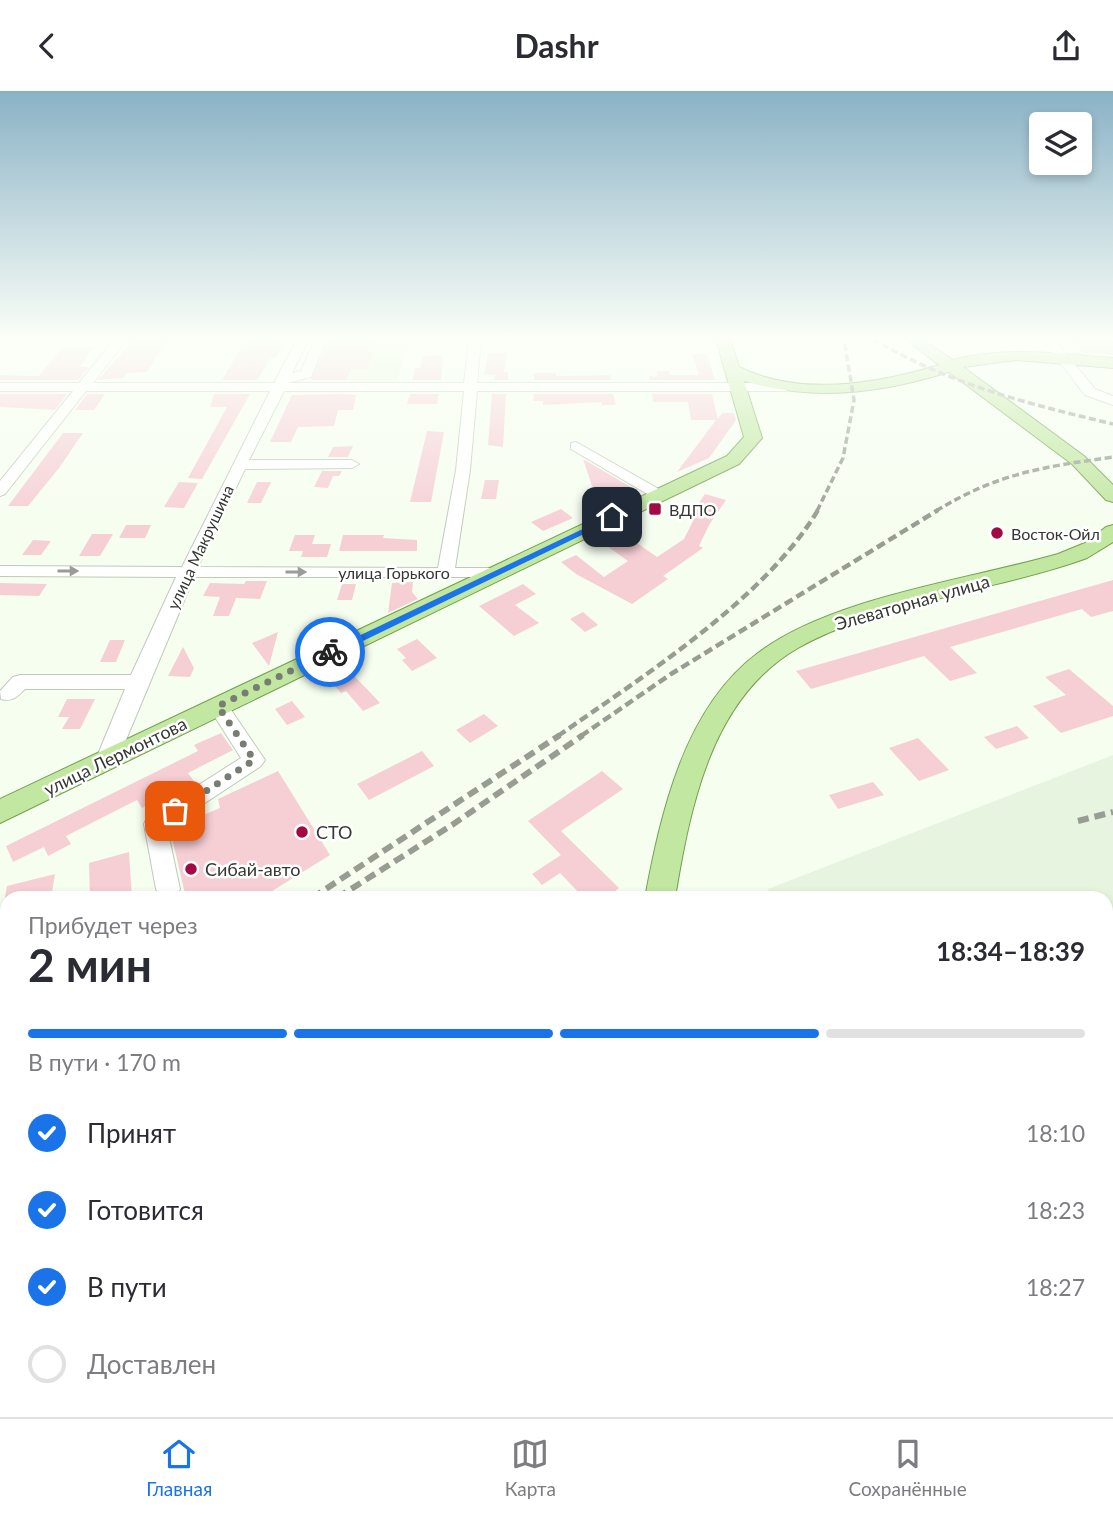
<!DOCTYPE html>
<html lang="ru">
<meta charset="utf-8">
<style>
:root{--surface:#fff;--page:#f2f2f3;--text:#2b2b33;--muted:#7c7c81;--line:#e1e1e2;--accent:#1a73e8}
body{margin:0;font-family:Lato,sans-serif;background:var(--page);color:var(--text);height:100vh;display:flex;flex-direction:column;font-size:26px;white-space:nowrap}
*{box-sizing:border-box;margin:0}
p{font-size:23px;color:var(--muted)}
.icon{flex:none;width:38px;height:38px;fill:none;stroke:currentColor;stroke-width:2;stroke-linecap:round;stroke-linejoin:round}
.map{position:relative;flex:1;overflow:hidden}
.side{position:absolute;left:0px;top:800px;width:1113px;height:527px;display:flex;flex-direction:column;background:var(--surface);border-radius:21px 21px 0 0;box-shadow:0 4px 10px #0003}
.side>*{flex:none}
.tools{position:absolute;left:1029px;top:21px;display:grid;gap:14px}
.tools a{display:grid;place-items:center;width:63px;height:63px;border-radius:7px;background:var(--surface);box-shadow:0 4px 10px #0003;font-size:35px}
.pin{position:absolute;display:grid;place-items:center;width:60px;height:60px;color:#fff;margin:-30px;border-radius:14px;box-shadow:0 4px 10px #0006}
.courier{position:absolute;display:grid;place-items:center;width:70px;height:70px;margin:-35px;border:5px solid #1a73e8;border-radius:50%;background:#fff;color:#222;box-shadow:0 2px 9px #0007}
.summary em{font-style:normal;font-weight:700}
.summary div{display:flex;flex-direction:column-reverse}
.summary{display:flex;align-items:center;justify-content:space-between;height:119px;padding:0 28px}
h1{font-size:46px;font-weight:700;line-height:52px}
.bar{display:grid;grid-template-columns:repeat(4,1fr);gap:10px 7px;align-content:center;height:84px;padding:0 28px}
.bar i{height:9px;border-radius:5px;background:var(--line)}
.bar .active{background:var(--accent)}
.bar p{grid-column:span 4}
ol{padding:0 28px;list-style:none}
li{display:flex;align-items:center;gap:21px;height:77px}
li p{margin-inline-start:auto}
li .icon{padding:7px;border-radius:50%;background:var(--accent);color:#fff;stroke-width:4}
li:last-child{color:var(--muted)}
li i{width:38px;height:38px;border:4px solid var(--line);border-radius:50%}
header{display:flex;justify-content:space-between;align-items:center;height:91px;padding:0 28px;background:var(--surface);font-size:32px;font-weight:700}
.tab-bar{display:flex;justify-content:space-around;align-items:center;height:98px;border-top:2px solid var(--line);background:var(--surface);font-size:19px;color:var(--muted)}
.tab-bar a{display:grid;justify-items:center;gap:4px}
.tab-bar .active{color:var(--accent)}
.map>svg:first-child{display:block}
.built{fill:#e7f4df}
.building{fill:#f6cfd5}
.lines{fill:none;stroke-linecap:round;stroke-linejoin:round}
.minor-casing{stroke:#c1c9bb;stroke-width:2}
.major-casing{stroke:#749f51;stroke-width:2}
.minor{fill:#fff;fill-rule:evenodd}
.major{fill:#c1e7a0;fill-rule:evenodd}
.rail-far3{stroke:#979d93;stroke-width:3.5;stroke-dasharray:7 3.5;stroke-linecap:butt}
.rail-far2{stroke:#979d93;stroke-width:4.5;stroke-dasharray:9 4.5;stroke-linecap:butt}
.rail-far1{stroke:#979d93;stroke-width:6;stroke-dasharray:11 6;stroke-linecap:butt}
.rail{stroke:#979d93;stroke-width:8;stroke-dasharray:16 8;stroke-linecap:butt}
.oneway{fill:#9a9c98}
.route{fill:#1a73e8}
.done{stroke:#787d74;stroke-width:7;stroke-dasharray:0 12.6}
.poi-dot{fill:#a30943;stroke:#fff;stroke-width:2.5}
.labels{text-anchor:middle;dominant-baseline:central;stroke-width:5;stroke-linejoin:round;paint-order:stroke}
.far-poi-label{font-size:16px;fill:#343832;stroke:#fff;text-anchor:start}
.far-street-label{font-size:16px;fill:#343832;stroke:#fff}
.street-label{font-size:18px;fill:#343832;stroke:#fff}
.poi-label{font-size:18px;fill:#343832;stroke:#fff;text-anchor:start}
</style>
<header><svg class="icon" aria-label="back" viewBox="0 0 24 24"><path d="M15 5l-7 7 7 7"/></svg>Dashr<svg class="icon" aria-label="share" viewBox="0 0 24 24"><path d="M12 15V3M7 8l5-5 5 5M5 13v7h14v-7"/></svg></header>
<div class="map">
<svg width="1113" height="1326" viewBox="0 0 1113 1326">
<rect width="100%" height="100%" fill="#f6fef0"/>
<g class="built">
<path d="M 363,248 L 410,248 L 397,289 L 348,289 Z"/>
<path d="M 1113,664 L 1113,1326 L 817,1326 L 817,1320 L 1106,1320 L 1106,807 L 769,807 L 768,798 Z"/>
<path d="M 160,1320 L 611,1320 L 611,1326 L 153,1326 Z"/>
</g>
<g class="building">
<path d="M 134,248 L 167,248 L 147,281 L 127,282 L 123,287 L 98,289 Z"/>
<path d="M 246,248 L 279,248 L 277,252 L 285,252 L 275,267 L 271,267 L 257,289 L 222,289 Z"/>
<path d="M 329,248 L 377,248 L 367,278 L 351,278 L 347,289 L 311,289 Z"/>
<path d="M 1074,249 L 1113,250 L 1113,264 L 1083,262 Z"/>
<path d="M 95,255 L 79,276 L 89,276 L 78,289 L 0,289 L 0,284 L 39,285 L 63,256 Z"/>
<path d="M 488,262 L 507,262 L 504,281 L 508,281 L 508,289 L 494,289 L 495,284 L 484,284 Z"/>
<path d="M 692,263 L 707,263 L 715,289 L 649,289 L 649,285 L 657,286 L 657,280 L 669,280 L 670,284 L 699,284 Z"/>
<path d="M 443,264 L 441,289 L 412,289 L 415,277 L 420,277 L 423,265 Z"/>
<path d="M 534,282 L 556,282 L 556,285 L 610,284 L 611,289 L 534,289 Z"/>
<path d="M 0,303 L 67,303 L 55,319 L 0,316 Z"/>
<path d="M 87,303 L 105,303 L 94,319 L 75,319 Z"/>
<path d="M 214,303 L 250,303 L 202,388 L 188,387 L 227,316 L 210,316 Z"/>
<path d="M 342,303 L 356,304 L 353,319 L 338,319 L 334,335 L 298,336 L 291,351 L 270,351 L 292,304 Z"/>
<path d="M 410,303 L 439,303 L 437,313 L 407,313 Z"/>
<path d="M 492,303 L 506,303 L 503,356 L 488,354 Z"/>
<path d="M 534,303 L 613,303 L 616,314 L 602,314 L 602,311 L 543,314 L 543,310 L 533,310 Z"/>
<path d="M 652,303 L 712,303 L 718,328 L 722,322 L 734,322 L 736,329 L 709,367 L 677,381 L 716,329 L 691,329 L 688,311 L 653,311 Z"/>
<path d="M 427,340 L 444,341 L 431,411 L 410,411 Z"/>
<path d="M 63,342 L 83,342 L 59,377 L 28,415 L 8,415 Z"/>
<path d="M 353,355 L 348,366 L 328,366 L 333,356 Z"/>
<path d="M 583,368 L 634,398 L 612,408 L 592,395 Z"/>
<path d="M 322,380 L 342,380 L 339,385 L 333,385 L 328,397 L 314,396 Z"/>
<path d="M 485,389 L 499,389 L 496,408 L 481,408 Z"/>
<path d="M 179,391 L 198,392 L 184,417 L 164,416 Z"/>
<path d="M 257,391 L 271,391 L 261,412 L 247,412 Z"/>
<path d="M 705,403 L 726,409 L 709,434 L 699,455 L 703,457 L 663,485 L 668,488 L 632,513 L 576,483 L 561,471 L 576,464 L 604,486 L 628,470 L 604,453 L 624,443 L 657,466 L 684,448 L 694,428 L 688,427 Z"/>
<path d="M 561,418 L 573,427 L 543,440 L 531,431 Z"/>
<path d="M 126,434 L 151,434 L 145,447 L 119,447 Z"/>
<path d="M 92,443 L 113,443 L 100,465 L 79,465 Z"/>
<path d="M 295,444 L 315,444 L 312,453 L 331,453 L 327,466 L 301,466 L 303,460 L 289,460 Z"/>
<path d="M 343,444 L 384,444 L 383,447 L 417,449 L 417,460 L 339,460 Z"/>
<path d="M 33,449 L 51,450 L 41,464 L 22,464 Z"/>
<path d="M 1113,489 L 1113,520 L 1091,526 L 1082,518 L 950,556 L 977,582 L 950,590 L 924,565 L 811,598 L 796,580 Z"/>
<path d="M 246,490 L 267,490 L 260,508 L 236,507 L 229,525 L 213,525 L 220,506 L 203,505 L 210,492 L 244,493 Z"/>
<path d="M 413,491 L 412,501 L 418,508 L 388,522 L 392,492 Z"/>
<path d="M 0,492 L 47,493 L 39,505 L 0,504 Z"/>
<path d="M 342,493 L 356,493 L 352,509 L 337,509 Z"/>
<path d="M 523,493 L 536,503 L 515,514 L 539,532 L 514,545 L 479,515 Z"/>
<path d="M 583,521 L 598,534 L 585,541 L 570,528 Z"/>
<path d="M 278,541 L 269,575 L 252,552 Z"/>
<path d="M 417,548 L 437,567 L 412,580 L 402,569 L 406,567 L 397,558 Z"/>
<path d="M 110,549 L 125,549 L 116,571 L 100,571 Z"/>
<path d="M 183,556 L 194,577 L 190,586 L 168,585 Z"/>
<path d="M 1069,578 L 1113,615 L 1113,625 L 1061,642 L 1033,615 L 1066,604 L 1045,586 Z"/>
<path d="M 351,582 L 365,596 L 380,612 L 363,620 L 346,600 L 341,602 L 332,591 Z"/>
<path d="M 67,608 L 95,608 L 80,638 L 62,638 L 69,626 L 58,626 Z"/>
<path d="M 292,610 L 305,626 L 287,634 L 275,618 Z"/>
<path d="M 484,623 L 498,635 L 470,652 L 456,639 Z"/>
<path d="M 1017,635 L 1029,647 L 996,658 L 984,646 Z"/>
<path d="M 221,642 L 233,659 L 188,682 L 194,690 L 142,717 L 137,709 L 66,745 L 71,753 L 48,765 L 44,756 L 13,771 L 6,755 L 198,660 L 194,654 Z"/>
<path d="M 918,647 L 949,679 L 919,690 L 889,657 Z"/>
<path d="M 422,660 L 434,675 L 369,709 L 357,693 Z"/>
<path d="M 278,680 L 330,764 L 261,807 L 186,807 L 170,738 L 220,717 L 218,708 Z"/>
<path d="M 602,680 L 623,698 L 561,740 L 619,797 L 607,807 L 584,807 L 560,782 L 542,794 L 532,783 L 561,764 L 528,730 Z"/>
<path d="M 873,691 L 884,704 L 838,718 L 829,704 Z"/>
<path d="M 129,761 L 132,807 L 90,807 L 89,772 Z"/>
<path d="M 55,783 L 51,807 L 5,807 L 7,795 Z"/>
</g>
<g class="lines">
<g class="minor-casing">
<g id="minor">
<path d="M 115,248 L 127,248 L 93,292 L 274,292 L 297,248 L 309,248 L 292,282 L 301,280 L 315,248 L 327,248 L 311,286 L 287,292 L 464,292 L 469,248 L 481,248 L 477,292 L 786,292 L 793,296 L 786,300 L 477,300 L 470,379 L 455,477 L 496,477 L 505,482 L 502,486 L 194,486 L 118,668 L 114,674 L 107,676 L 100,674 L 96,668 L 125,598 L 25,598 C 17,606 13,611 1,608 L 0,600 L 13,586 L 20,584 L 131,584 L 176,486 L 0,485 L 0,475 L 182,476 L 270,300 L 86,300 L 5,403 L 0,405 L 0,390 L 73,300 L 0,300 L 0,292 L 79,292 ZM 284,300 L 464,300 L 456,379 L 438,477 L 198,476 L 245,378 L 352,377 L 359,373 L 352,369 L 249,369 Z"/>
<path d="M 1042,248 L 1054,248 L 1095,298 L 1113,305 L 1113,314 L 1085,304 Z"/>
<path d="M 576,351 L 664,401 L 667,404 L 664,407 L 654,407 L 571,358 L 571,352 Z"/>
<path d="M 218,608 L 225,610 L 265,669 L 261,675 L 167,737 L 180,798 L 176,805 L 160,805 L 156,798 L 144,733 L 147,727 L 241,667 L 208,615 L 211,610 Z"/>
<path d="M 1106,1184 L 1113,1187 L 1113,1219 L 1106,1216 Z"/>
<path d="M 76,1320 L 117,1320 L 114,1326 L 73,1326 Z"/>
<path d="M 622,1320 L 658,1320 L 657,1326 L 621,1326 Z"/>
</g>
</g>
<g class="major-casing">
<g id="major">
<path d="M 716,248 L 730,248 L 739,276 C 800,306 877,293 939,274 L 905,248 L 922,248 L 953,269 C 1007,255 1059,263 1113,267 L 1113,277 L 1016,269 L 963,276 L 1084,365 L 1113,394 L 1113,411 L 1106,409 L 1072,373 L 949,281 C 881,302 813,311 744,290 L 762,347 L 739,373 L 0,732 L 0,708 L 727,365 L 744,346 Z"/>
<path d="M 1113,434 L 1113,451 L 1087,467 C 1044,483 998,492 953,504 C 901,517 845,530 798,557 C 711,607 690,716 675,807 L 645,807 C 661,722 684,617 758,562 C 832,506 968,489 1058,463 L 1085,452 L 1106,436 Z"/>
</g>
</g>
<use href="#minor" class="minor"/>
<use href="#major" class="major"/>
<g class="rail-far3">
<path d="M 873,248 C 948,293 1029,313 1113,333"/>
<path d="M 817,420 L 843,367 L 854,309 L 844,248"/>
<path d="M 936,420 C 998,382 1043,376 1113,366"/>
</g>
<g class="rail-far2">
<path d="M 558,645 C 642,586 765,508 818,419"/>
<path d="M 581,645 L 671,583 L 938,419"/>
</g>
<g class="rail-far1">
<path d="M 1078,730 L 1113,721"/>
<path d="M 312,807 L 560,644"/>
<path d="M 337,807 L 452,734 L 583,644"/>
<path d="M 1106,883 L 1113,882"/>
</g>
<path class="rail" d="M 0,1002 L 7,998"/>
</g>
<defs><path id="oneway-solid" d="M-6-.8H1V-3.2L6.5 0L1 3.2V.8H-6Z" transform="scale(1.75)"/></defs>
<g class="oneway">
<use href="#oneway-solid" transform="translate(68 480)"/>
<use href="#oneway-solid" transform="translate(296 481)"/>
</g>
<linearGradient id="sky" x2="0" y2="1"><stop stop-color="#8ab2c6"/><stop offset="0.57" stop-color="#fbfff8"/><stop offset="1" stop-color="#fbfff8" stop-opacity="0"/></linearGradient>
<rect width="1113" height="434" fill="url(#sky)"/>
<path class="route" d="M 612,424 L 615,428 L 334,564 L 325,561 Z"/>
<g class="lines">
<path class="done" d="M 175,720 L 254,669 L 218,615 L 330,561"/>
</g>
<g class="poi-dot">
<rect x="648" y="411" width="14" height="14" rx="3.5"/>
<circle cx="997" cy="442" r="7"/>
<circle cx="302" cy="741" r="7"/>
<circle cx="191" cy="778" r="7"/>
</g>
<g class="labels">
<g class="far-poi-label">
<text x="669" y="418">ВДПО</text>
<text x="1011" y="442">Восток-Ойл</text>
</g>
<g class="far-street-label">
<text transform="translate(200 456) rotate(-65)">улица Макрушина</text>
<text x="394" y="481">улица Горького</text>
</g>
<g class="street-label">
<text transform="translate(912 511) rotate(-16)">Элеваторная улица</text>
<text transform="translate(115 665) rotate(-26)">улица Лермонтова</text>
</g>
<g class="poi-label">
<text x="316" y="741">СТО</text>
<text x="205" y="778">Сибай-авто</text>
</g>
</g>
</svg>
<div class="tools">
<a><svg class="icon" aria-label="layers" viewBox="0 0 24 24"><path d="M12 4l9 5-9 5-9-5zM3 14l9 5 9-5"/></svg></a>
</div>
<div class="pin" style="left:175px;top:720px;background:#ea580c"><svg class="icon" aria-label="bag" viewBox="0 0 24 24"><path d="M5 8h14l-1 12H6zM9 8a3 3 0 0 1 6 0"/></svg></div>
<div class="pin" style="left:612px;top:426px;background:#1f2937"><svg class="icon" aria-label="home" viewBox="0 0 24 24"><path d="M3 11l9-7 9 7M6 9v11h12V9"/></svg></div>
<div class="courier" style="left:330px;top:561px"><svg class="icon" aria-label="bike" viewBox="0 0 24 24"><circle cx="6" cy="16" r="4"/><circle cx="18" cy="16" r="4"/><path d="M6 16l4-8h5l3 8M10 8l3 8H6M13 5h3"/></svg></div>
<section class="side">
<div class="summary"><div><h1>2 мин</h1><p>Прибудет через</p></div><em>18:34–18:39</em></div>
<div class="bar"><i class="active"></i><i class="active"></i><i class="active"></i><i></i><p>В пути · 170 m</p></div>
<ol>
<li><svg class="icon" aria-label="check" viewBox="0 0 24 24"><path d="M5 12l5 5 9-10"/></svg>Принят<p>18:10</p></li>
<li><svg class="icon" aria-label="check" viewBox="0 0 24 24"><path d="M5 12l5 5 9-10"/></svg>Готовится<p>18:23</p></li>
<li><svg class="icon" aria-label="check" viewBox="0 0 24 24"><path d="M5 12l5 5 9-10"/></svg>В пути<p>18:27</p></li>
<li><i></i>Доставлен</li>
</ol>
</section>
</div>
<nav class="tab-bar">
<a class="active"><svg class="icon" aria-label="home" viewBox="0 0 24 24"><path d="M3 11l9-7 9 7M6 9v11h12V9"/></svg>Главная</a>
<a><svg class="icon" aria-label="map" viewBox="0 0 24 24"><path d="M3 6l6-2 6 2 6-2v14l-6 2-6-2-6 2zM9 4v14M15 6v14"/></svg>Карта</a>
<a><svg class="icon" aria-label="saved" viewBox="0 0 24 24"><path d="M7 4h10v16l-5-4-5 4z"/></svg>Сохранённые</a>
</nav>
